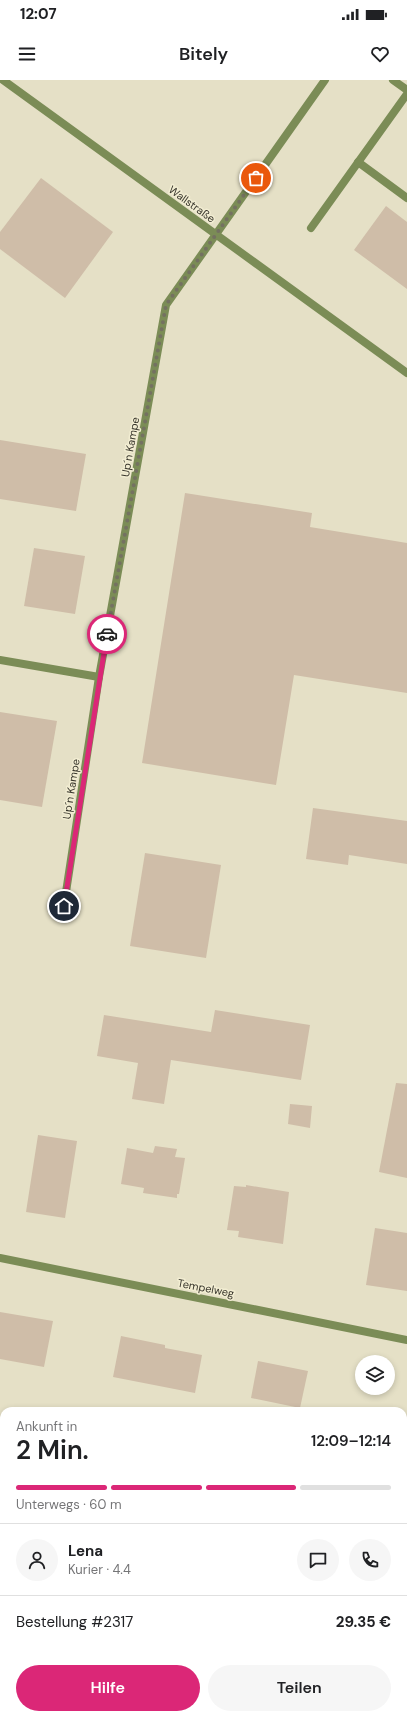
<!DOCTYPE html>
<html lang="de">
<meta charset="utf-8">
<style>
:root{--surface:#fff;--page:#f6f6f6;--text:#202124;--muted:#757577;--line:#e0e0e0;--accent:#db2777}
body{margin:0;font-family:"DM Sans",sans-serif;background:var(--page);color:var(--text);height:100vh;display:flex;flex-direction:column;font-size:15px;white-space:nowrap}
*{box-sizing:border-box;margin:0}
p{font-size:13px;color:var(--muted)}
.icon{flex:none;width:22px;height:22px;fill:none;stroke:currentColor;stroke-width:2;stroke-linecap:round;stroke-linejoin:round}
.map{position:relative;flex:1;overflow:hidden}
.side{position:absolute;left:0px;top:1327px;width:407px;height:312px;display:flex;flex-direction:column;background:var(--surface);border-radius:12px 12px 0 0;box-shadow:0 2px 6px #0003}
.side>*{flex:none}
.controls{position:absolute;left:355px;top:1275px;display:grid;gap:8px}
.controls a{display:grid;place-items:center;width:40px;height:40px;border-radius:50%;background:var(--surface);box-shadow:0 2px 6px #0003;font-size:20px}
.pin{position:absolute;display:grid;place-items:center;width:34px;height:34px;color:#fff;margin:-17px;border:2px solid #fff;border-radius:50%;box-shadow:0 1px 4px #0007}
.courier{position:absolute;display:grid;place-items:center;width:40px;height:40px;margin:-20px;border:3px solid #db2777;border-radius:50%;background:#fff;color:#222;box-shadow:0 1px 5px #0007}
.headline em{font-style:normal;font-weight:600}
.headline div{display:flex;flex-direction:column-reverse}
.headline{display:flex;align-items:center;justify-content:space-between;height:68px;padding:0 16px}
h1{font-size:26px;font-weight:600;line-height:30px}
.bar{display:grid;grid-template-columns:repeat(4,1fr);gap:6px 4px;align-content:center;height:48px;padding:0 16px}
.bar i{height:5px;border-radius:3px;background:var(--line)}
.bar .selected{background:var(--accent)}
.bar p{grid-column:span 4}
.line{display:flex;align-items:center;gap:10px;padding:0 16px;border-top:1px solid var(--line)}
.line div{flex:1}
.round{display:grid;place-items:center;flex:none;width:42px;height:42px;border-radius:21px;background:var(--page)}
.primary-button{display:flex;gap:8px;margin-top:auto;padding:8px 16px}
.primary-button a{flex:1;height:46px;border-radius:24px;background:var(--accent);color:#fff;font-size:16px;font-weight:600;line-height:46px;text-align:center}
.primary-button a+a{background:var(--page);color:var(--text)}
.status{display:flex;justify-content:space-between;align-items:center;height:28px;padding:0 20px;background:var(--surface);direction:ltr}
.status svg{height:11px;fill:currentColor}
header{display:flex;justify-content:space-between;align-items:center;height:52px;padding:0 16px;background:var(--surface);font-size:18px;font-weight:600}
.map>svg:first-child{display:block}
.grass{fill:#fcba97}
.building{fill:#cfbda8}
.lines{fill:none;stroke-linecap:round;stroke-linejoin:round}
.service{stroke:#7b8c56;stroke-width:8}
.minor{stroke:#7b8c56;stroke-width:8}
.tertiary{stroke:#7b8c56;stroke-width:8}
.rail-casing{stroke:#8f8c79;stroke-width:4.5}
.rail{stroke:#f2edd2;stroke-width:3;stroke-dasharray:9;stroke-linecap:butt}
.done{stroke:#747161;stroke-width:4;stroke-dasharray:0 7.2}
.route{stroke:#db2777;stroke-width:5}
.labels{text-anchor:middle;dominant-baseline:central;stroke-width:3;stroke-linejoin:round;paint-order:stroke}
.street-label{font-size:11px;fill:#37352b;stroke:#f2edd2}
</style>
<div class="status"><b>12:07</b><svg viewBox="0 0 49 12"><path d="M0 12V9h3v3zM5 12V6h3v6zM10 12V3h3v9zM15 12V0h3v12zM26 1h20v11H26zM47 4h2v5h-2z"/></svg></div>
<header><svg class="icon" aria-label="menu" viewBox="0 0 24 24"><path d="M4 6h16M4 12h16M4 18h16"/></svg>Bitely<svg class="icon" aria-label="heart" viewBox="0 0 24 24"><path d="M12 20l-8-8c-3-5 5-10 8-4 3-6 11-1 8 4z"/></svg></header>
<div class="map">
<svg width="407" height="1639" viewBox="0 0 407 1639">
<rect width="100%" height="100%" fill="#e5e0c6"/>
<path class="grass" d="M 0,1580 L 4,1580 L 4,1635 L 105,1635 L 100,1639 L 0,1639 Z"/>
<g class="building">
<path d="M 41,98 L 113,152 L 65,218 L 0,169 L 0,152 Z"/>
<path d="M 386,126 L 407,142 L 407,209 L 354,170 Z"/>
<path d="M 0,360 L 86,374 L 76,431 L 0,419 Z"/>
<path d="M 185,413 L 312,433 L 310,447 L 407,463 L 407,613 L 294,595 L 276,705 L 142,683 Z"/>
<path d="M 34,468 L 85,476 L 75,534 L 24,526 Z"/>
<path d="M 0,632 L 57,641 L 42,727 L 0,720 Z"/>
<path d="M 313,728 L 407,741 L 407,784 L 349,775 L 348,785 L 306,779 Z"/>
<path d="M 145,773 L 221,785 L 206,878 L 130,866 Z"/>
<path d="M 215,930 L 310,945 L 301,1000 L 171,980 L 164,1024 L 132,1019 L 138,983 L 97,976 L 104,935 L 211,952 Z"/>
<path d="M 396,1003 L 407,1004 L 407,1098 L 379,1092 Z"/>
<path d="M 290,1024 L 312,1026 L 310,1048 L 288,1044 Z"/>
<path d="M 38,1055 L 77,1061 L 65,1138 L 26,1132 Z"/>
<path d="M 155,1066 L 177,1069 L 175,1077 L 185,1078 L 179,1114 L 177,1114 L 177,1118 L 143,1113 L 144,1108 L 121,1104 L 127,1068 L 153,1073 Z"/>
<path d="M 246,1105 L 289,1112 L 283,1164 L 238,1157 L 239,1151 L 227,1150 L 234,1106 L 246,1107 Z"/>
<path d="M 375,1148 L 407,1153 L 407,1211 L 366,1205 Z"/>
<path d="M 0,1232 L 53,1241 L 44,1287 L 0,1279 Z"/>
<path d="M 121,1256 L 165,1265 L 165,1268 L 202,1275 L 195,1313 L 113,1297 Z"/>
<path d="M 258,1281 L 308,1291 L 300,1328 L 251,1318 Z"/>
</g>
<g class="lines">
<g class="service">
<path d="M 358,82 L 407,118"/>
<path d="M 311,148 L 407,14"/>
</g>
<g class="minor">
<path d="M 393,0 L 407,10"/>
<path d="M 0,580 L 99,597"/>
<path d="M 64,825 L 99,597 L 166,225 L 325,0"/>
<path d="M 0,1178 L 407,1260"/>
</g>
<path class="tertiary" d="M 3,0 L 407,293"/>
<g class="rail-casing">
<g id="rail">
<path d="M 403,1474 L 407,1471"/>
<path d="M 403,1501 L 407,1498"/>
<path d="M 201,1639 L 206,1635"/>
<path d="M 234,1639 L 239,1635"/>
</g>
</g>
<use href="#rail" class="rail"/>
</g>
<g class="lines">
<path class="done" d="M 107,554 L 166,225 L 256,98"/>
<path class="route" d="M 64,826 L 107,554"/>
</g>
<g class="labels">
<g class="street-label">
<text transform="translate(192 124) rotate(36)">Wallstraße</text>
<text transform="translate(130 367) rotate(-80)">Up´n Kampe</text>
<text transform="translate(71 709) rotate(-81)">Up´n Kampe</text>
<text transform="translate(206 1208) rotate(11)">Tempelweg</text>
</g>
</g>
</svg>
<div class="controls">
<a><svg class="icon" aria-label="layers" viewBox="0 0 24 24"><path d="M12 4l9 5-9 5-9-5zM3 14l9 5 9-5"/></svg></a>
</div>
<div class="pin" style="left:256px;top:98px;background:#ea580c"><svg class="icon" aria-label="bag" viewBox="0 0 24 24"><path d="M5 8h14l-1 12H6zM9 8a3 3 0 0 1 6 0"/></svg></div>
<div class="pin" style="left:64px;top:826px;background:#1f2937"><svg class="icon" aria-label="home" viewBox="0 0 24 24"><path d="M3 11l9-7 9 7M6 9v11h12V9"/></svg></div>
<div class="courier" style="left:107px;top:554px"><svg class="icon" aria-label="car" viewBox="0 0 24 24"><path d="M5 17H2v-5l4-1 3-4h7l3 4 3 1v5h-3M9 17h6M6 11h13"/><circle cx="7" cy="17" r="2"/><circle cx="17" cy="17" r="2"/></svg></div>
<section class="side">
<div class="headline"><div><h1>2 Min.</h1><p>Ankunft in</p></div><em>12:09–12:14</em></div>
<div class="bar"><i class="selected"></i><i class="selected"></i><i class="selected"></i><i></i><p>Unterwegs · 60 m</p></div>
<div class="line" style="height:72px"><a class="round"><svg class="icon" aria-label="person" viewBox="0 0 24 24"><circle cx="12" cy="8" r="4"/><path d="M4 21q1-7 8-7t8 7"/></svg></a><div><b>Lena</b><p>Kurier · 4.4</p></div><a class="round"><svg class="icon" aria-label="chat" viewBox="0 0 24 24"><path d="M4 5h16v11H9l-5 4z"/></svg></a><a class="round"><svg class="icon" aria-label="phone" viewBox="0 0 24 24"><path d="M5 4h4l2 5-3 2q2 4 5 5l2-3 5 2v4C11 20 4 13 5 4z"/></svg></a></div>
<div class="line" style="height:52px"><div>Bestellung #2317</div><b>29.35 €</b></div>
<div class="primary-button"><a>Hilfe</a><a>Teilen</a></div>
</section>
</div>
